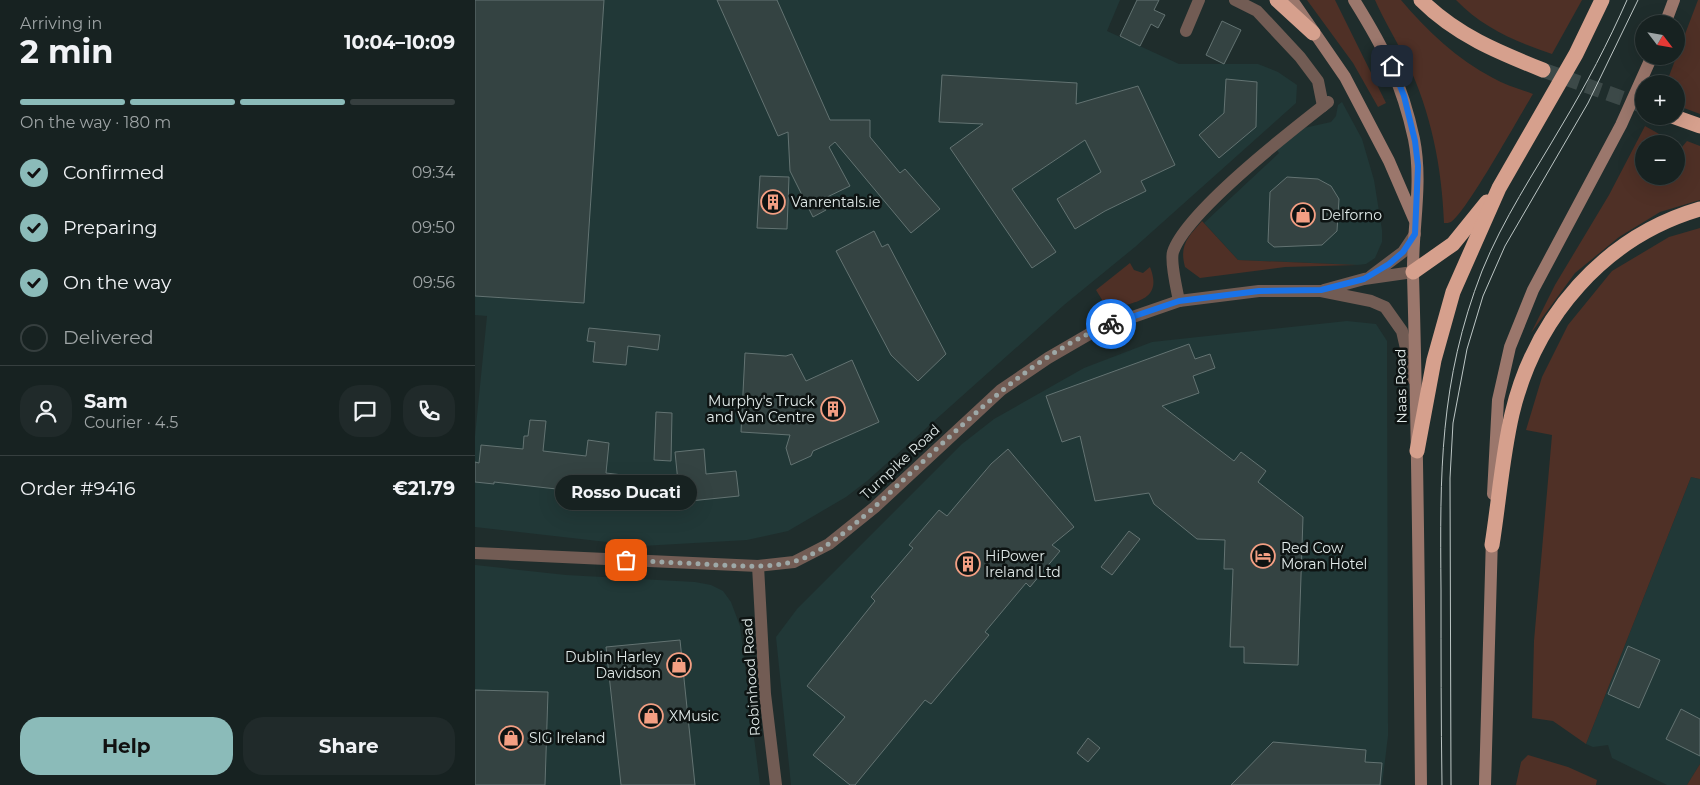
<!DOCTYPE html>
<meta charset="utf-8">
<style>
:root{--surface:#172221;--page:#202a2a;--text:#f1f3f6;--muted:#9ea4a5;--line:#363f3f;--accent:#8bbbb9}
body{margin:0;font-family:Montserrat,sans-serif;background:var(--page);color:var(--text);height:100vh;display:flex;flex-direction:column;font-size:19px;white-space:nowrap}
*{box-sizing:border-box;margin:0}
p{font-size:16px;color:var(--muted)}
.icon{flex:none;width:28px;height:28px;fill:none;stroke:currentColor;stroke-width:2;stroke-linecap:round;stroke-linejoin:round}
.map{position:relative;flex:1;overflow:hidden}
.panel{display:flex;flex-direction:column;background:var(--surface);width:475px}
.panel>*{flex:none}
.needle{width:32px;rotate:121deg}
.tools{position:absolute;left:1160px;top:15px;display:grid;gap:10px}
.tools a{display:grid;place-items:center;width:50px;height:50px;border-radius:50%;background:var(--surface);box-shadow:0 5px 20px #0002,0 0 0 1px var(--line);font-size:25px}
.pin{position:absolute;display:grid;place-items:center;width:42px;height:42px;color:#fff;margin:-21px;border-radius:10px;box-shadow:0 2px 8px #0006}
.courier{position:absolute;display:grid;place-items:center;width:50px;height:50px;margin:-25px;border:4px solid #1a73e8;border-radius:50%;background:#fff;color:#222;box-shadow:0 1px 6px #0007}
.bubble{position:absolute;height:35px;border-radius:18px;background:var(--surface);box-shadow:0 5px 20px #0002,0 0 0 1px var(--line);font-size:16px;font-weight:700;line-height:35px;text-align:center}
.headline em{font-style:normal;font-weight:700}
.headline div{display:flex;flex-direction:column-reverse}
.headline{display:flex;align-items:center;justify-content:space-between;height:85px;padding:0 20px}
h1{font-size:32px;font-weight:700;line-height:38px}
.bar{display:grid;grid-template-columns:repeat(4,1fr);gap:8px 5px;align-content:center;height:60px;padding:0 20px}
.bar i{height:6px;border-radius:4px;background:var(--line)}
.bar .selected{background:var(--accent)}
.bar p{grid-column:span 4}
.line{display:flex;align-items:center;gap:12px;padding:0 20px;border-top:1px solid var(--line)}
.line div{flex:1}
.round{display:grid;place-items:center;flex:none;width:52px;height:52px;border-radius:20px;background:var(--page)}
ol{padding:0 20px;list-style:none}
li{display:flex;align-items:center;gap:15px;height:55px}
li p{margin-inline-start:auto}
li .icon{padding:5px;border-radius:50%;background:var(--accent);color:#111;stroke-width:4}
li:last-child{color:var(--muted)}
li i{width:28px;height:28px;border:2px solid var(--line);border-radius:50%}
.cta{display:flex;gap:10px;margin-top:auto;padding:10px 20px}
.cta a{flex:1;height:58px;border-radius:20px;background:var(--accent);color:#111;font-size:20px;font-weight:700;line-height:58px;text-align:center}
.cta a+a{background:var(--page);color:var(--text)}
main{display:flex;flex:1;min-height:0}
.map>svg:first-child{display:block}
.built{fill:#213837}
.green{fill:#4f3026;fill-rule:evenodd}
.building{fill:#344342;stroke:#637372}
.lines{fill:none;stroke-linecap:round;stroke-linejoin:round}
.motorway-tunnel{stroke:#3c4948;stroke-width:15;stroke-dasharray:15 8;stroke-linecap:butt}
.minor{stroke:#725c54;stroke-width:12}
.tertiary{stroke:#725c54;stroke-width:12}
.secondary{stroke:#9b776c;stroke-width:12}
.motorway{stroke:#d6a08d;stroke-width:15}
.tram{stroke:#bcc6c5;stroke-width:1}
.done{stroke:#9da8a7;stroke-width:5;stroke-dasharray:0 9}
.route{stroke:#1a73e8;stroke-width:6}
.labels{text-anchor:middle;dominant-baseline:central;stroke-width:5;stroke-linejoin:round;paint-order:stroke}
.poi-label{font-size:14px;fill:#e1eae9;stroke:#0e1413;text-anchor:start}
.street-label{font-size:14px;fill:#e1eae9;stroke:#0e1413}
</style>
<main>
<section class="panel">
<div class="headline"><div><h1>2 min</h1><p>Arriving in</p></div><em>10:04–10:09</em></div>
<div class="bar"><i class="selected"></i><i class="selected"></i><i class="selected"></i><i></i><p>On the way · 180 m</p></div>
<ol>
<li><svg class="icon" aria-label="check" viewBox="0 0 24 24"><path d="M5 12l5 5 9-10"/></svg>Confirmed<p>09:34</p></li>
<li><svg class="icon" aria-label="check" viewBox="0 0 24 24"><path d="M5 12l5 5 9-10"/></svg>Preparing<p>09:50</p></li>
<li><svg class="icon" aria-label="check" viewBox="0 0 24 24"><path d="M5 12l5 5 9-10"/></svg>On the way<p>09:56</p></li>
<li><i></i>Delivered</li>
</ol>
<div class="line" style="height:90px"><a class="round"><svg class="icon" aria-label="person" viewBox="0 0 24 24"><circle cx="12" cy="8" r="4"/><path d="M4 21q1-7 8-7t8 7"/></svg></a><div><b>Sam</b><p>Courier · 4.5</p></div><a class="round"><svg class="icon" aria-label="chat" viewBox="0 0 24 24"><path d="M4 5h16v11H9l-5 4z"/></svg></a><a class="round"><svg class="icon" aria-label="phone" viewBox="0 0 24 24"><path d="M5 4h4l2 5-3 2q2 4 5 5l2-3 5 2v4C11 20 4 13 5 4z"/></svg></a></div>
<div class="line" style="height:65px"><div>Order #9416</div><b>€21.79</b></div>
<div class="cta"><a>Help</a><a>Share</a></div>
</section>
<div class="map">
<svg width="1225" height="785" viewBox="0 0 1225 785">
<rect width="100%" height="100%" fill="#1f2d2c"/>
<g class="built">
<path d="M 0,0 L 645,0 L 632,31 L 704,64 L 783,64 L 803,72 L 822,85 L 821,103 L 660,247 L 589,305 L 392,481 L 371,497 L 313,531 L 272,540 L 167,546 L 0,527 L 0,436 L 12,316 L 0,315 Z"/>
<path d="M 867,102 L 887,139 L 899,180 L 907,230 L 907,242 L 900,258 L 891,264 L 882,265 L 763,260 L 729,223 L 804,153 L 802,150 L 829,128 L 856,122 L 861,116 L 863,105 Z"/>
<path d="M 872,321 L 901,324 L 912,341 L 913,736 L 907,785 L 316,785 L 301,637 L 322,609 L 487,444 L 519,419 L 609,368 L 677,342 Z"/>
<path d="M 1216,477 L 1225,479 L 1225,764 L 1212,785 L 1192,785 L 1137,758 L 1133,745 L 1118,747 L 1111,744 Z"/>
<path d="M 0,565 L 91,575 L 220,582 L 236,585 L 248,591 L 256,602 L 265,626 L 285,785 L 0,785 Z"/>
</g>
<g class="green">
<path d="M 832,0 L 860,0 L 911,103 L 903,107 L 878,63 Z"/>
<path d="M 900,0 L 926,0 C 952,31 982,59 1018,78 C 1030,85 1045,89 1058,94 C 1045,115 991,213 976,222 C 974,223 971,223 969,223 C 967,168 956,112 932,62 C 922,41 909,21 900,0 Z"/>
<path d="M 981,0 L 1107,0 L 1077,54 C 1041,42 1008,28 981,0 Z"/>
<path d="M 1223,0 L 1225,0 L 1225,114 L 1201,105 L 1201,84 L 1191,84 Z"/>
<path d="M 1170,126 L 1207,147 L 1212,141 L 1225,146 L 1225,200 L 1185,212 L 1144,237 L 1100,273 L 1056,333 L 1080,285 L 1134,195 ZM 1169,144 L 1201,144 L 1201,176 L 1169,176 Z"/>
<path d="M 727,221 L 763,260 L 882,265 L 810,267 L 725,278 L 710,267 C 704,245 713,237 727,221 Z"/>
<path d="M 1225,228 L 1225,479 L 1216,477 L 1111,744 L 1078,721 L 1057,718 L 1059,641 L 1077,435 L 1051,430 L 1067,377 L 1093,325 L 1137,271 L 1194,237 Z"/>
<path d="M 655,263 L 659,270 L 668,273 L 675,267 C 688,300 662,301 638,309 L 629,303 L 621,290 Z"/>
<path d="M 1053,755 L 1093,767 L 1122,780 L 1121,785 L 1041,785 L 1046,762 Z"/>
<path d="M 1225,764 L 1225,785 L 1212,785 Z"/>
</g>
<g class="building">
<path d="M 0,0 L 129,0 L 109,303 L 0,296 Z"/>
<path d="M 242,0 L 302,0 L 355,120 L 395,120 L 395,137 L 425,173 L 430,169 L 465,209 L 436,233 L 360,142 L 354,147 L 375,186 L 346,200 L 351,210 L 338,217 L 315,171 L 313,132 L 303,136 Z"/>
<path d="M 662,0 L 684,0 L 679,10 L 690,15 L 683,28 L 676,24 L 665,46 L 645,36 Z"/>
<path d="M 747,21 L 766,30 L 749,64 L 731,55 Z"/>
<path d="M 467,75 L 602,83 L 601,104 L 663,86 L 700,165 L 666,181 L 671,191 L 630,211 L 600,229 L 582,199 L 626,172 L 610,140 L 537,189 L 581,252 L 557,268 L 475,148 L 508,124 L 464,122 Z"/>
<path d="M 751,79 L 782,82 L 781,127 L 744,158 L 724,135 L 749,113 Z"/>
<path d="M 285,176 L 314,177 L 312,229 L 282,228 Z"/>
<path d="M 812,177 L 843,179 L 856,186 L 864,199 L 862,231 L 847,245 L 799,247 L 793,242 L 795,192 Z"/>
<path d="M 399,231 L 407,247 L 413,244 L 471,354 L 443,381 L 416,355 L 361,251 Z"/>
<path d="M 114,328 L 185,335 L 183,350 L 153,346 L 151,365 L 118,362 L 120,342 L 112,341 Z"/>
<path d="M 714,344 L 720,359 L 735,354 L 740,368 L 718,376 L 724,393 L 687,406 L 759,461 L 766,452 L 791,471 L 783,482 L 828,517 L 823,665 L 769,663 L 769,647 L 755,647 L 758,569 L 749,569 L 750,540 L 722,539 L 679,504 L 674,493 L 620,501 L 605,436 L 587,442 L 571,396 Z"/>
<path d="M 270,353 L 311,356 L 317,354 L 331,381 L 377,360 L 404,422 L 338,451 L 336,456 L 316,465 L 311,448 L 315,435 L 266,432 Z"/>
<path d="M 181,412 L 197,413 L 196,461 L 179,460 Z"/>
<path d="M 55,420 L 71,421 L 68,451 L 111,456 L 113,440 L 134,443 L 131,473 L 156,476 L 153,497 L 19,482 L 19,484 L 0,482 L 0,462 L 4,463 L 6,445 L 48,449 L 49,436 L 53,436 Z"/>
<path d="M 229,449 L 231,474 L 261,471 L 264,496 L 205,502 L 200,452 Z"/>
<path d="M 533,449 L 599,527 L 577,545 L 585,551 L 555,587 L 551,583 L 510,632 L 514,635 L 456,704 L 450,700 L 380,785 L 375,785 L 338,755 L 370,717 L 332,686 L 400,601 L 396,597 L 438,548 L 434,545 L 464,510 L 472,516 L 516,464 Z"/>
<path d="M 654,531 L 665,539 L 637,575 L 626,567 Z"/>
<path d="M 205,640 L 220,785 L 146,785 L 131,647 Z"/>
<path d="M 1153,646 L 1185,660 L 1164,708 L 1133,694 Z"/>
<path d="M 0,690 L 73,692 L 70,785 L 0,785 Z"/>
<path d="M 1206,709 L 1225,719 L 1225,756 L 1191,739 Z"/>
<path d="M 613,738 L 625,748 L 613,762 L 602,753 Z"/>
<path d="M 798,742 L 891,750 L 890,762 L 907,763 L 905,785 L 756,785 Z"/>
</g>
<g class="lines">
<path class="motorway-tunnel" d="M 1068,70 L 1169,106"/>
<g class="minor">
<path d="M 760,0 L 782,11 L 825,57 L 843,81 L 848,106"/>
<path d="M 711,31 L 724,0"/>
<path d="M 704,301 C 702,290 695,262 698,252 C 711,212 817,130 853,102"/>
</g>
<g class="tertiary">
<path d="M 896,276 L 928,252 L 940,234"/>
<path d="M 849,290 L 889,279 L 938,272"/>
<path d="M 0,553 L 283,566 L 319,562 L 354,544 L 400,507 L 526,390 L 573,358 L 623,329 L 704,301 L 784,291 L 846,291 L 896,301 L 910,307 L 927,331 L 938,379"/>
<path d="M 283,566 L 290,694 L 301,785"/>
</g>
<g class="secondary">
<path d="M 817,0 L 870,77 L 914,161 L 939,219"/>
<path d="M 879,0 C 909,48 927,83 939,139 C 948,184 937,230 938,275 C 943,445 944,615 946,785"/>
<path d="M 1190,24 L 1199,0"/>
<path d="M 1018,494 L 1023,400 L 1035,347 L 1058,290 L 1146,125 L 1177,56"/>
<path d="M 1010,785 L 1017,537"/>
</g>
<g class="motorway">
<path d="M 802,0 L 838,33"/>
<path d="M 946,0 C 981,35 1023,52 1068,70"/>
<path d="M 1197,116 L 1225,126"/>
<path d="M 938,272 L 978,244 L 1012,202"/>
<path d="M 942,451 L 959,360 L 978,292 L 1024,188 L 1101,54 L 1127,0"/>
<path d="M 1017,545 C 1024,501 1027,457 1037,414 C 1060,317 1129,237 1225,209"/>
</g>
<g class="tram">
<path d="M 967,785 C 966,720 966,655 966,590 C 965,473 964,382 1007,271 C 1028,219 1059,173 1087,125 C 1111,85 1133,43 1152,0"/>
<path d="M 976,785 L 975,478 L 978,423 L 992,349 L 1008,296 L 1030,246 L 1113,103 L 1163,0"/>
</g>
</g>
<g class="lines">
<path class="done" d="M 151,560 C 181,562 212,563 242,565 C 267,566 292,568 317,562 C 350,555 401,506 426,482 C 488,425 555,355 636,324"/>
<path class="route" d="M 636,324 L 704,301 L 784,291 L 846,290 L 889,279 L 914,264 L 928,252 L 940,234 L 943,166 L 940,141 L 929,96 L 917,66"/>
</g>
<defs>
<g id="building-ring" transform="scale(1.25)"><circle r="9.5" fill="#0e1413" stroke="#f39f83" stroke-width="1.5"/><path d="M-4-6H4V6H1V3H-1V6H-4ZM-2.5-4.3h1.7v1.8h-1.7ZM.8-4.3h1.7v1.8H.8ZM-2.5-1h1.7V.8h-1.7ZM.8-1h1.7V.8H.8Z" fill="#f39f83"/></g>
<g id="shop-ring" transform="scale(1.25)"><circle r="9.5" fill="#0e1413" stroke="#f39f83" stroke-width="1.5"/><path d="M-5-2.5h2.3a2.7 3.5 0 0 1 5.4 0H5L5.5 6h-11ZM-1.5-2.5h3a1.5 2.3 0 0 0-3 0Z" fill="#f39f83"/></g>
<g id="hotel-ring" transform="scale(1.25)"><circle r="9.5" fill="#0e1413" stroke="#f39f83" stroke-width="1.5"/><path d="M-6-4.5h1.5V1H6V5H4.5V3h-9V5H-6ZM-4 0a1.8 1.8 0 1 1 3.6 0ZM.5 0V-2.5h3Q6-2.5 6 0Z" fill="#f39f83"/></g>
</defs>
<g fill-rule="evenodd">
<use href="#building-ring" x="298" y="202"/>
<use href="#shop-ring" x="828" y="215"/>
<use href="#building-ring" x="358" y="409"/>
<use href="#hotel-ring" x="788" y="556"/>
<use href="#building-ring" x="493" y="564"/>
<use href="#shop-ring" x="204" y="665"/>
<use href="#shop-ring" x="176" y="716"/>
<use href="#shop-ring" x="36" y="738"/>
</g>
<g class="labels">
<g class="poi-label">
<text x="316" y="202">Vanrentals.ie</text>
<text x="846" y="215">Delforno</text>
<text x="340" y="401" text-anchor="end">Murphy's Truck<tspan x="340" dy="16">and Van Centre</tspan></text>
<text x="806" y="548">Red Cow<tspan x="806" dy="16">Moran Hotel</tspan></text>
<text x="510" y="556">HiPower<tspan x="510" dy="16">Ireland Ltd</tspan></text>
<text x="186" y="657" text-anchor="end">Dublin Harley<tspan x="186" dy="16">Davidson</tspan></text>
<text x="194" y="716">XMusic</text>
<text x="54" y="738">SIG Ireland</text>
</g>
<g class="street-label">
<text transform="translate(926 386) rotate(-91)">Naas Road</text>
<text transform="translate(425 462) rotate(-43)">Turnpike Road</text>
<text transform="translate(276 677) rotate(-94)">Robinhood Road</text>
</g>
</g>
</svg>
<div class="tools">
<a><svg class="needle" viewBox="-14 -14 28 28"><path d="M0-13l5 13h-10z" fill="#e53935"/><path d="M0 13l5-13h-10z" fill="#9ea4a5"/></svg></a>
<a>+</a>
<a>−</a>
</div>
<div class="pin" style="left:151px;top:560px;background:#ea580c"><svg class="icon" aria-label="bag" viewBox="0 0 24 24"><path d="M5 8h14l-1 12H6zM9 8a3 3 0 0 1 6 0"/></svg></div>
<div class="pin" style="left:917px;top:66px;background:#1f2937"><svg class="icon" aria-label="home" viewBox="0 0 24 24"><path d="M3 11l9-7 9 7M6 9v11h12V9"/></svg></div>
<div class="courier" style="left:636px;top:324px"><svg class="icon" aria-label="bike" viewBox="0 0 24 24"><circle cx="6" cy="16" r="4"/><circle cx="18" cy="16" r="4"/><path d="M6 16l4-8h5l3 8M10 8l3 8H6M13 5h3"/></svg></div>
<div class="bubble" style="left:80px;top:475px;width:142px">Rosso Ducati</div>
</div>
</main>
